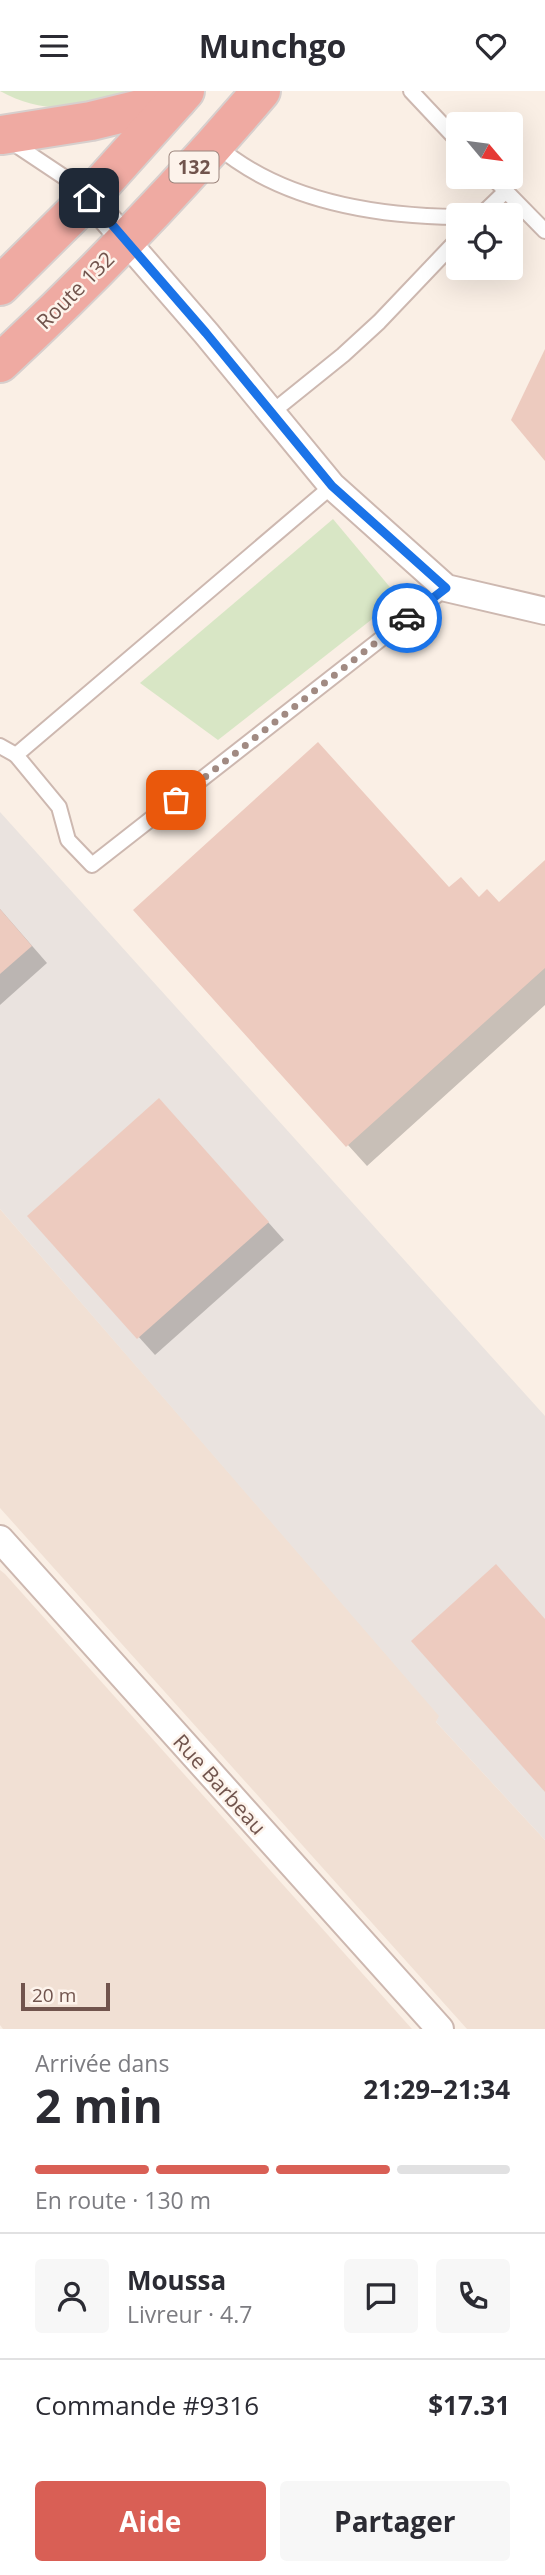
<!DOCTYPE html>
<html lang="fr">
<meta charset="utf-8">
<style>
:root{--surface:#fff;--page:#f7f7f7;--text:#2b2b33;--muted:#7c7c81;--line:#e1e1e2;--accent:#d95f55}
body{margin:0;font-family:"Open Sans",sans-serif;background:var(--page);color:var(--text);height:100vh;display:flex;flex-direction:column;font-size:26px;white-space:nowrap}
*{box-sizing:border-box;margin:0}
p{font-size:23px;color:var(--muted)}
.icon{flex:none;width:38px;height:38px;fill:none;stroke:currentColor;stroke-width:2;stroke-linecap:round;stroke-linejoin:round}
.map{position:relative;height:1938px;overflow:hidden}
.side{display:flex;flex-direction:column;background:var(--surface);flex:1}
.side>*{flex:none}
.needle{width:46px;rotate:119deg}
.fabs{position:absolute;left:446px;top:21px;display:grid;gap:14px}
.fabs a{display:grid;place-items:center;width:77px;height:77px;border-radius:7px;background:var(--surface);box-shadow:0 7px 28px #0002;font-size:35px}
.scale{position:absolute;left:21px;bottom:18px;width:89px;box-sizing:border-box;padding-left:7px;border:4px solid #71544d;border-top:0;font-size:19px;line-height:24px;white-space:nowrap;color:#71544d;-webkit-text-stroke:5px #fdf3eb;paint-order:stroke}
.pin{position:absolute;display:grid;place-items:center;width:60px;height:60px;color:#fff;margin:-30px;border-radius:14px;box-shadow:0 4px 10px #0006}
.courier{position:absolute;display:grid;place-items:center;width:70px;height:70px;margin:-35px;border:5px solid #1a73e8;border-radius:50%;background:#fff;color:#222;box-shadow:0 2px 9px #0007}
.head em{font-style:normal;font-weight:700}
.head div{display:flex;flex-direction:column-reverse}
.head{display:flex;align-items:center;justify-content:space-between;height:119px;padding:0 35px}
h1{font-size:46px;font-weight:700;line-height:52px}
.bar{display:grid;grid-template-columns:repeat(4,1fr);gap:10px 7px;align-content:center;height:84px;padding:0 35px}
.bar i{height:9px;border-radius:5px;background:var(--line)}
.bar .on{background:var(--accent)}
.bar p{grid-column:span 4}
.line{display:flex;align-items:center;gap:18px;padding:0 35px;border-top:2px solid var(--line)}
.line div{flex:1}
.round{display:grid;place-items:center;flex:none;width:74px;height:74px;border-radius:7px;background:var(--page)}
.button{display:flex;gap:14px;margin-top:auto;padding:14px 35px}
.button a{flex:1;height:80px;border-radius:7px;background:var(--accent);color:#fff;font-size:28px;font-weight:700;line-height:80px;text-align:center}
.button a+a{background:var(--page);color:var(--text)}
header{display:flex;justify-content:space-between;align-items:center;height:91px;padding:0 35px;background:var(--surface);font-size:32px;font-weight:700}
.map>svg:first-child{display:block}
.residential{fill:#f1e0d4}
.industrial{fill:#eae3df}
.green{fill:#d8e6c5}
.shadow{fill:#0003}
.building{fill:#edcbbf}
.lines{fill:none;stroke-linecap:round;stroke-linejoin:round}
.lane-casing{stroke:#cdb8b0;stroke-width:18}
.street-casing{stroke:#cdb8b0;stroke-width:30}
.highway-casing{stroke:#d7cfcd;stroke-width:42}
.lane{stroke:#fff;stroke-width:14}
.street{stroke:#fff;stroke-width:26}
.highway{stroke:#efaaa2;stroke-width:38}
.done{stroke:#a18a82;stroke-width:7;stroke-dasharray:0 12.6}
.route{stroke:#1a73e8;stroke-width:9}
.labels{text-anchor:middle;dominant-baseline:central;stroke-width:5;stroke-linejoin:round;paint-order:stroke}
.shield{fill:#fdf3eb;stroke:#9b847c;stroke-width:2}
.shield-label{font-size:19px;font-weight:bold;fill:#71544d}
.street-label{font-size:21px;fill:#71544d;stroke:#fdf3eb}
</style>
<header><svg class="icon" aria-label="menu" viewBox="0 0 24 24"><path d="M4 6h16M4 12h16M4 18h16"/></svg>Munchgo<svg class="icon" aria-label="heart" viewBox="0 0 24 24"><path d="M12 20l-8-8c-3-5 5-10 8-4 3-6 11-1 8 4z"/></svg></header>
<div class="map">
<svg width="545" height="1938" viewBox="0 0 545 1938">
<rect width="100%" height="100%" fill="#faefe5"/>
<g class="residential">
<path d="M 0,1118 L 440,1625 L 436,1631 L 545,1749 L 545,1938 L 467,1938 L 0,1417 Z"/>
<path d="M 0,1479 L 5,1483 L 412,1938 L 3,1938 L 0,1934 Z"/>
</g>
<path class="industrial" d="M 0,721 L 545,1325 L 545,1749 L 436,1631 L 439,1625 L 0,1118 Z"/>
<g class="green">
<path d="M 0,0 L 126,0 C 82,20 44,24 0,0 Z"/>
<path d="M 333,428 L 399,507 L 218,649 L 140,592 Z"/>
</g>
<g class="shadow">
<path d="M 318,653 L 450,798 L 499,813 L 545,771 L 545,914 L 367,1075 L 135,819 Z"/>
<path d="M 0,818 L 47,872 L 0,914 Z"/>
<path d="M 175,1026 L 284,1149 L 155,1264 L 30,1125 Z"/>
</g>
<g class="building">
<path d="M 545,258 L 545,370 L 511,329 Z"/>
<path d="M 318,651 L 449,796 L 461,786 L 479,806 L 487,798 L 499,811 L 545,769 L 545,877 L 346,1056 L 133,819 Z"/>
<path d="M 0,818 L 32,855 L 0,883 Z"/>
<path d="M 159,1007 L 269,1131 L 137,1248 L 27,1125 Z"/>
<path d="M 496,1473 L 545,1528 L 545,1701 L 411,1550 Z"/>
</g>
<g class="lines">
<g class="lane-casing">
<g id="lane">
<path d="M 411,0 L 458,50"/>
<path d="M 10,50 L 64,86 L 87,105"/>
<path d="M 216,54 C 281,110 375,125 458,126"/>
<path d="M 492,86 L 545,140"/>
<path d="M 481,124 L 506,100"/>
<path d="M 271,322 L 343,264 L 379,231 L 458,148"/>
<path d="M 332,395 L 16,664 L 59,716 L 68,749 L 92,774 L 446,497"/>
<path d="M 0,655 L 16,664"/>
</g>
</g>
<g class="street-casing">
<g id="street">
<path d="M 89,107 L 206,242 L 332,395 L 446,497 L 545,520"/>
<path d="M 0,1448 L 440,1938"/>
</g>
</g>
<g class="highway-casing">
<g id="highway">
<path d="M 2,44 L 91,30 L 177,9"/>
<path d="M 0,195 L 89,107 L 185,0"/>
<path d="M 0,272 C 92,187 180,95 261,0"/>
</g>
</g>
<use href="#lane" class="lane"/>
<use href="#street" class="street"/>
<use href="#highway" class="highway"/>
</g>
<g class="lines">
<path class="done" d="M 176,709 L 407,527"/>
<path class="route" d="M 89,107 L 206,242 L 332,395 L 446,497 L 407,527"/>
</g>
<g class="labels">
<rect class="shield" x="169.5" y="60.5" width="49" height="31" rx="5"/>
<g class="shield-label">
<text x="194" y="76">132</text>
</g>
<g class="street-label">
<text transform="translate(75 199) rotate(-45)">Route 132</text>
<text transform="translate(220 1693) rotate(48)">Rue Barbeau</text>
</g>
</g>
</svg>
<div class="fabs">
<a><svg class="needle" viewBox="-14 -14 28 28"><path d="M0-13l5 13h-10z" fill="#e53935"/><path d="M0 13l5-13h-10z" fill="#7c7c81"/></svg></a>
<a><svg class="icon" aria-label="locate" viewBox="0 0 24 24"><circle cx="12" cy="12" r="6"/><path d="M12 2v4M12 18v4M2 12h4M18 12h4"/></svg></a>
</div>
<div class="scale">20 m</div>
<div class="pin" style="left:176px;top:709px;background:#ea580c"><svg class="icon" aria-label="bag" viewBox="0 0 24 24"><path d="M5 8h14l-1 12H6zM9 8a3 3 0 0 1 6 0"/></svg></div>
<div class="pin" style="left:89px;top:107px;background:#1f2937"><svg class="icon" aria-label="home" viewBox="0 0 24 24"><path d="M3 11l9-7 9 7M6 9v11h12V9"/></svg></div>
<div class="courier" style="left:407px;top:527px"><svg class="icon" aria-label="car" viewBox="0 0 24 24"><path d="M5 17H2v-5l4-1 3-4h7l3 4 3 1v5h-3M9 17h6M6 11h13"/><circle cx="7" cy="17" r="2"/><circle cx="17" cy="17" r="2"/></svg></div>
</div>
<section class="side">
<div class="head"><div><h1>2 min</h1><p>Arrivée dans</p></div><em>21:29–21:34</em></div>
<div class="bar"><i class="on"></i><i class="on"></i><i class="on"></i><i></i><p>En route · 130 m</p></div>
<div class="line" style="height:126px"><a class="round"><svg class="icon" aria-label="person" viewBox="0 0 24 24"><circle cx="12" cy="8" r="4"/><path d="M4 21q1-7 8-7t8 7"/></svg></a><div><b>Moussa</b><p>Livreur · 4.7</p></div><a class="round"><svg class="icon" aria-label="chat" viewBox="0 0 24 24"><path d="M4 5h16v11H9l-5 4z"/></svg></a><a class="round"><svg class="icon" aria-label="phone" viewBox="0 0 24 24"><path d="M5 4h4l2 5-3 2q2 4 5 5l2-3 5 2v4C11 20 4 13 5 4z"/></svg></a></div>
<div class="line" style="height:91px"><div>Commande #9316</div><b>$17.31</b></div>
<div class="button"><a>Aide</a><a>Partager</a></div>
</section>
